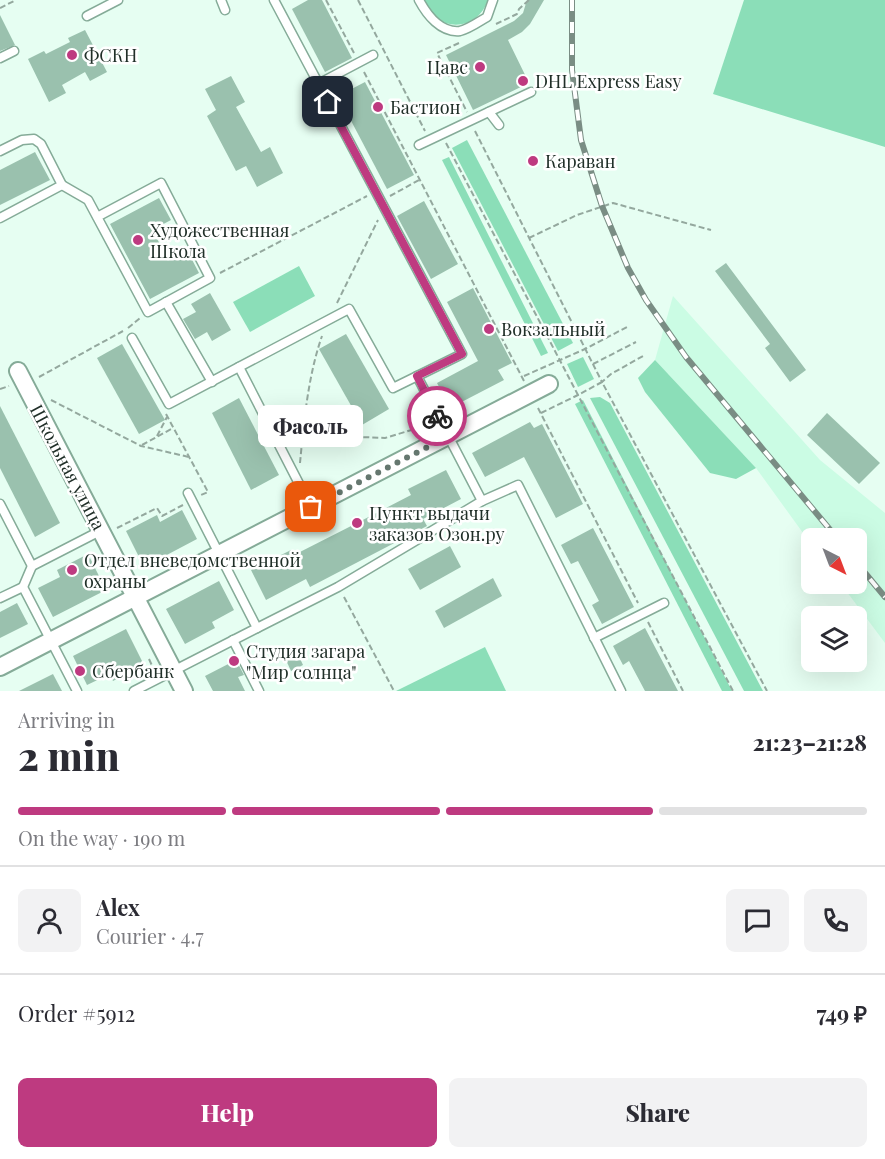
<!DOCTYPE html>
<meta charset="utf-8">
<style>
:root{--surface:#fff;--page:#f2f2f3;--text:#2b2b33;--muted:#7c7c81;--line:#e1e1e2;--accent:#be3a80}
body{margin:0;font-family:"Playfair Display",serif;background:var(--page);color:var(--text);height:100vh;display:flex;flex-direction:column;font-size:22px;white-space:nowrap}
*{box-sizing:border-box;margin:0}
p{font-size:20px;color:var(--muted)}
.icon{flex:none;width:33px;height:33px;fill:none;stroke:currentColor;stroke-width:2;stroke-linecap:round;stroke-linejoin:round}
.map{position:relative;height:691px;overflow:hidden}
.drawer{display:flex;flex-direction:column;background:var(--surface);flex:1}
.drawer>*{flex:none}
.needle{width:39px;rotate:138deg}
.buttons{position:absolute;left:801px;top:528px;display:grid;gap:12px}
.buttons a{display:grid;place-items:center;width:66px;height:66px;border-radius:9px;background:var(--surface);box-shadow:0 6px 24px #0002;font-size:30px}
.pin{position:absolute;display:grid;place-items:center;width:51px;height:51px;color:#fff;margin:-26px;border-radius:12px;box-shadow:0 3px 9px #0006}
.courier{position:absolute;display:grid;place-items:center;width:60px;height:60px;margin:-30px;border:4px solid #be3a80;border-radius:50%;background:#fff;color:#222;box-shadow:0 2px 8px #0007}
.bubble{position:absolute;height:42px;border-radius:9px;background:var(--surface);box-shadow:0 6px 24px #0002;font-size:20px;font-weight:800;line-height:42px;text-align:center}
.head em{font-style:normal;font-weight:800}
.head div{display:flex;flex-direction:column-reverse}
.head{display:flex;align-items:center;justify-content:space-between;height:102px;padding:0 18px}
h1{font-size:39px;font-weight:800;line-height:45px}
.bar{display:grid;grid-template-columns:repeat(4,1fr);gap:9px 6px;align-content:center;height:72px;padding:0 18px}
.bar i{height:8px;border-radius:4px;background:var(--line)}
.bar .current{background:var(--accent)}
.bar p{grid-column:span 4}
.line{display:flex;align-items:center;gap:15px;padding:0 18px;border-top:2px solid var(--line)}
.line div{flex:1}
.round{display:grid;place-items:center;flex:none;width:63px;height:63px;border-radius:9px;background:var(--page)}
.primary-button{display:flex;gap:12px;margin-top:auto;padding:12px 18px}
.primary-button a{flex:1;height:69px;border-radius:9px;background:var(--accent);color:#fff;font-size:24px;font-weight:800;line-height:69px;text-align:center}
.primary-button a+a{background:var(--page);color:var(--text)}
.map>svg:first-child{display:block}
.built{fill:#cbfce4}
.green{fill:#8bdeb8}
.building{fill:#9ac1ae}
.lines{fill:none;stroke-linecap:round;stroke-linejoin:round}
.lane-casing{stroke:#85ab98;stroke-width:11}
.street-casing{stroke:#85ab98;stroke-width:20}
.path{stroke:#94a89e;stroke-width:2;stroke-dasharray:6 3;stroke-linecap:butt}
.lane{stroke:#fff;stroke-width:8}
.street{stroke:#fff;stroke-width:16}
.rail-casing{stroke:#7a8d84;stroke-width:6}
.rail{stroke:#fff;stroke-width:4;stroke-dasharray:11;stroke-linecap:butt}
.done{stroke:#65776f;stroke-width:6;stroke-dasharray:0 10.8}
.route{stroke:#be3a80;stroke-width:8}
.poi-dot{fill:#be3a80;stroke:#fff;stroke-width:2}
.labels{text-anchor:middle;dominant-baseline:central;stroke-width:5;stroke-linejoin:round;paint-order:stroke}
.poi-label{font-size:18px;fill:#202f28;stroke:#fff;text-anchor:start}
.street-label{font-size:18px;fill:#202f28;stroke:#fff}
</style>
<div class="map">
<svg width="885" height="691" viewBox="0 0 885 691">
<rect width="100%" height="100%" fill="#e6fef2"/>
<path class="built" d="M 673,296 L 820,460 L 885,513 L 885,643 L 841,584 L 856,584 L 856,538 L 812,538 L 811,544 L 756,468 L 655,360 Z"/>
<g class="green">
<path d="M 424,0 L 488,0 C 477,33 435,33 424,0 Z"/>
<path d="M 744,0 L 885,0 L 885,147 L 713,94 Z"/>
<path d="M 467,140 L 573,343 L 558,351 L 452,148 Z"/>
<path d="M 449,157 L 548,353 L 541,356 L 442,160 Z"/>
<path d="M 299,266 L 315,296 L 250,332 L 233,302 Z"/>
<path d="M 583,357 L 594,379 L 578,387 L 567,364 Z"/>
<path d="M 655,360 L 756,468 L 736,479 L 710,473 L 645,392 L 638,378 Z"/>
<path d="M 600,397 L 610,403 L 763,691 L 744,691 L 590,398 Z"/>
<path d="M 583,400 L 732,691 L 722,691 L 575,404 Z"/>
<path d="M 485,647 L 506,691 L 396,691 Z"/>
</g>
<g class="building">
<path d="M 308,0 L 322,0 L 352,58 L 325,72 L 292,9 Z"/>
<path d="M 527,0 L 544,0 L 530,24 L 522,32 L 508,40 L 529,83 L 473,110 L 446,55 L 514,21 L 523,13 Z"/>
<path d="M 0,15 L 15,45 L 0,51 Z"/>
<path d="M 85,30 L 107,72 L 90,81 L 85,72 L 62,85 L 66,93 L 49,102 L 28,59 L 44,51 L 46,54 L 70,42 L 68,38 Z"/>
<path d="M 231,76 L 245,102 L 236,107 L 261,152 L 270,147 L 283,173 L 257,187 L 246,166 L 236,171 L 207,116 L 216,110 L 205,89 Z"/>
<path d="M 365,82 L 414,175 L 387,189 L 338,96 Z"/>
<path d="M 35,152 L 50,180 L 0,205 L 0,170 Z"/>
<path d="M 159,198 L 171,220 L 152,230 L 169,260 L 187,250 L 199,273 L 150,299 L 110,224 Z"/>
<path d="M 424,201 L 458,264 L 431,279 L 397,216 Z"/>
<path d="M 726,263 L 806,370 L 790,382 L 765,348 L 770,344 L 715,271 Z"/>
<path d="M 473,288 L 512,363 L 498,370 L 504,380 L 450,408 L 437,383 L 478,361 L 447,302 Z"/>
<path d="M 210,293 L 231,330 L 212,341 L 207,332 L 195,339 L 183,319 L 196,312 L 191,304 Z"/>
<path d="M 346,334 L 389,409 L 362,425 L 319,349 Z"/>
<path d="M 122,344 L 165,420 L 139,434 L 97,358 Z"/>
<path d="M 239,398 L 279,475 L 251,490 L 212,413 Z"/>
<path d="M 0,406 L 60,523 L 35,537 L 0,468 Z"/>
<path d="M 827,413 L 880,463 L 859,484 L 807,435 Z"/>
<path d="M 530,422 L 534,428 L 542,424 L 583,504 L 556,518 L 524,457 L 485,477 L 472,453 Z"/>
<path d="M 446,470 L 461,499 L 423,519 L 427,526 L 310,587 L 306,579 L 266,600 L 251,570 L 291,550 L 294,555 L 357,523 L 411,495 L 408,489 Z"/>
<path d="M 182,510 L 197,539 L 144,567 L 126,531 L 157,515 L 160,522 Z"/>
<path d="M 593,528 L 634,607 L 602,624 L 592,605 L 599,601 L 578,561 L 571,564 L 561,545 Z"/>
<path d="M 450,546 L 461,567 L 420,590 L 408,569 Z"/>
<path d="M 88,554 L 106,590 L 53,617 L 38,588 L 60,577 L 57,570 Z"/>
<path d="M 493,578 L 502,596 L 444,628 L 435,611 Z"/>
<path d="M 219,581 L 234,610 L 212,622 L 215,628 L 185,644 L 166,609 Z"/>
<path d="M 17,603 L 28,624 L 0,638 L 0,612 Z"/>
<path d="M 645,628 L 678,691 L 645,691 L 629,661 L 623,665 L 613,646 Z"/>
<path d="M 126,629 L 144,665 L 113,681 L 110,674 L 87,685 L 73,656 Z"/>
<path d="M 297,652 L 303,665 L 291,671 L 285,658 Z"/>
<path d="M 236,660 L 244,675 L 238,677 L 245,691 L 213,691 L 205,676 Z"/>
<path d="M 53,674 L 62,691 L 19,691 Z"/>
</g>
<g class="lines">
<g class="lane-casing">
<g id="lane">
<path d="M 221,0 L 225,10"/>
<path d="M 419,0 C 427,15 441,33 460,31 C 469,29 480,21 487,17 L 493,0"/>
<path d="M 87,16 L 118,0"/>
<path d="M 0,58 L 14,51"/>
<path d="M 318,84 L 373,55"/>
<path d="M 489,112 L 499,125"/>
<path d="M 419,145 L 531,92"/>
<path d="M 0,151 L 22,140 L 34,139 L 41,144 L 62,185 L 0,218"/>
<path d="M 62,185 L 88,200 L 148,312 L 210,278 L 161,183 L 97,217"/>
<path d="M 166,302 L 212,382"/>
<path d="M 132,338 L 169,404 L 349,309 L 393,388 L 462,354 L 274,0"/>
<path d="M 239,367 L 311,507"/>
<path d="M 417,376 L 482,501 L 518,485 L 621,691"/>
<path d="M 0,504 L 32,566 L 102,530"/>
<path d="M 23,587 L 32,566"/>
<path d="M 0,598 L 23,587 L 77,691"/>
<path d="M 257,628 L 338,587 L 482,501"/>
<path d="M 594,638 L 664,603"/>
<path d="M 233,640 L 259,691"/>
<path d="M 134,691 L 257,628 L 188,493"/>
</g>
</g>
<g class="street-casing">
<g id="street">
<path d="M 18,371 L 184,691"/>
<path d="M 0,667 L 549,384"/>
</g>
</g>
<g class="path">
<path d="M 326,0 L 354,53"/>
<path d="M 358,0 L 425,131"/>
<path d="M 0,8 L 16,0"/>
<path d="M 496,24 L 517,14 L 519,9 L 529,0"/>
<path d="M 459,43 L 437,53 L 467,112"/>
<path d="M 364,72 L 524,381"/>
<path d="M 475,131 L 602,382 L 611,374 L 643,356"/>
<path d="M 446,143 L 578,395 L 602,382 L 767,691"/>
<path d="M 390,196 L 419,180"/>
<path d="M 529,238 L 577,215 L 613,203 L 711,230"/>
<path d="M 220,273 L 367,196"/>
<path d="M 337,303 L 378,220"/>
<path d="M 128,328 L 140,318"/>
<path d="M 593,364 L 636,342"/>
<path d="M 524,376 L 585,349 L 627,327"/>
<path d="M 39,377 L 123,331"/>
<path d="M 0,389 L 9,386"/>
<path d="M 51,400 L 141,446 L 189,457"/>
<path d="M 538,408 L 638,603"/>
<path d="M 541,413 L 578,395 L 733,691"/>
<path d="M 166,414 L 208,492 L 201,495"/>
<path d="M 277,415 L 335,436 L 385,438 L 418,428 L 428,431"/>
<path d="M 157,436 L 167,417"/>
<path d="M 142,445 L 173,428"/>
<path d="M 300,463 C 304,421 308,376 322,336"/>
<path d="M 117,528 L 157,508 L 162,516 L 183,505"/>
<path d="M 344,597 L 394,691"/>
<path d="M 648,622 L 683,691"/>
<path d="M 149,659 L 154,670"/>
</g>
<use href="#lane" class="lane"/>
<use href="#street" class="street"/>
<g class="rail-casing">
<g id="rail">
<path d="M 572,0 L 572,70 L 581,140 L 602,206 L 628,268 L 646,300 L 686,357 L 837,538"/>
<path d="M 856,562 L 885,597"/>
</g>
</g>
<use href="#rail" class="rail"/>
</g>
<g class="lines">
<path class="done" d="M 311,507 L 447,437 L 437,416"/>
<path class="route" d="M 328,102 L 462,354 L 417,376 L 437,416"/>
</g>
<g class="poi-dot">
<circle cx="72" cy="55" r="6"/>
<circle cx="480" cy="67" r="6"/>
<circle cx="523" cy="81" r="6"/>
<circle cx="378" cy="107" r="6"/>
<circle cx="533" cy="161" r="6"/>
<circle cx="138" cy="240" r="6"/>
<circle cx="489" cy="329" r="6"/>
<circle cx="357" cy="523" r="6"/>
<circle cx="72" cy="570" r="6"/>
<circle cx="234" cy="661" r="6"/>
<circle cx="80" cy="671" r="6"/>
</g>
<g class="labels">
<g class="poi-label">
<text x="84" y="55">ФСКН</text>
<text x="468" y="67" text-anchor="end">Цавс</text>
<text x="535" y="81">DHL Express Easy</text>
<text x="390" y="107">Бастион</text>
<text x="545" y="161">Караван</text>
<text x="150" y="230">Художественная<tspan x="150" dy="21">Школа</tspan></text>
<text x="501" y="329">Вокзальный</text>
<text x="369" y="513">Пункт выдачи<tspan x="369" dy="21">заказов Озон.ру</tspan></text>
<text x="84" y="560">Отдел вневедомственной<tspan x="84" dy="21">охраны</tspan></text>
<text x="246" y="651">Студия загара<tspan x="246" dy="21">"Мир солнца"</tspan></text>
<text x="92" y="671">Сбербанк</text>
</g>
<g class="street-label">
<text transform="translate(68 467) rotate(62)">Школьная улица</text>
</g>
</g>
</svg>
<div class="buttons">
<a><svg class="needle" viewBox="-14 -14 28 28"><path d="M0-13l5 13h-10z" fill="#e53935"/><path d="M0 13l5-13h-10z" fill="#7c7c81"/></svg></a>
<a><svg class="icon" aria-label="layers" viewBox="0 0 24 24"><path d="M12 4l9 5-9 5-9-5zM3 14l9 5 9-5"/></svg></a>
</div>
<div class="pin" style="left:311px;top:507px;background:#ea580c"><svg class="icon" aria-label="bag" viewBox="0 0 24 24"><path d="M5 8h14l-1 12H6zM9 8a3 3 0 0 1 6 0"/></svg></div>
<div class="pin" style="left:328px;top:102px;background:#1f2937"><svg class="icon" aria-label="home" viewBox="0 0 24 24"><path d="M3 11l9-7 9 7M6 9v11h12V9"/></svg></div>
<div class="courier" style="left:437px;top:416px"><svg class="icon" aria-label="bike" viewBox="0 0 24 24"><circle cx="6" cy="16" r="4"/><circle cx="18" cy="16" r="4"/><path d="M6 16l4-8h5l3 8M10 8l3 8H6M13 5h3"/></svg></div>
<div class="bubble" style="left:258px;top:405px;width:105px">Фасоль</div>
</div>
<section class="drawer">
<div class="head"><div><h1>2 min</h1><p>Arriving in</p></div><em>21:23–21:28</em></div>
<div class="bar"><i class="current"></i><i class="current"></i><i class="current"></i><i></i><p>On the way · 190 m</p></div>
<div class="line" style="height:108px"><a class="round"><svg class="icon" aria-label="person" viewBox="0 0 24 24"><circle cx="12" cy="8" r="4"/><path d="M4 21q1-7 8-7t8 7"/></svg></a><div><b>Alex</b><p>Courier · 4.7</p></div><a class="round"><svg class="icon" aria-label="chat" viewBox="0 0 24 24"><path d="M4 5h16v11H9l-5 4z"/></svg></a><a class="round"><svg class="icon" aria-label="phone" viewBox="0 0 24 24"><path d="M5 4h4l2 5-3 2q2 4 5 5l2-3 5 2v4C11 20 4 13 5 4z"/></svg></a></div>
<div class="line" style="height:78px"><div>Order #5912</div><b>749 ₽</b></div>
<div class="primary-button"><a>Help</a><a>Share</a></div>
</section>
